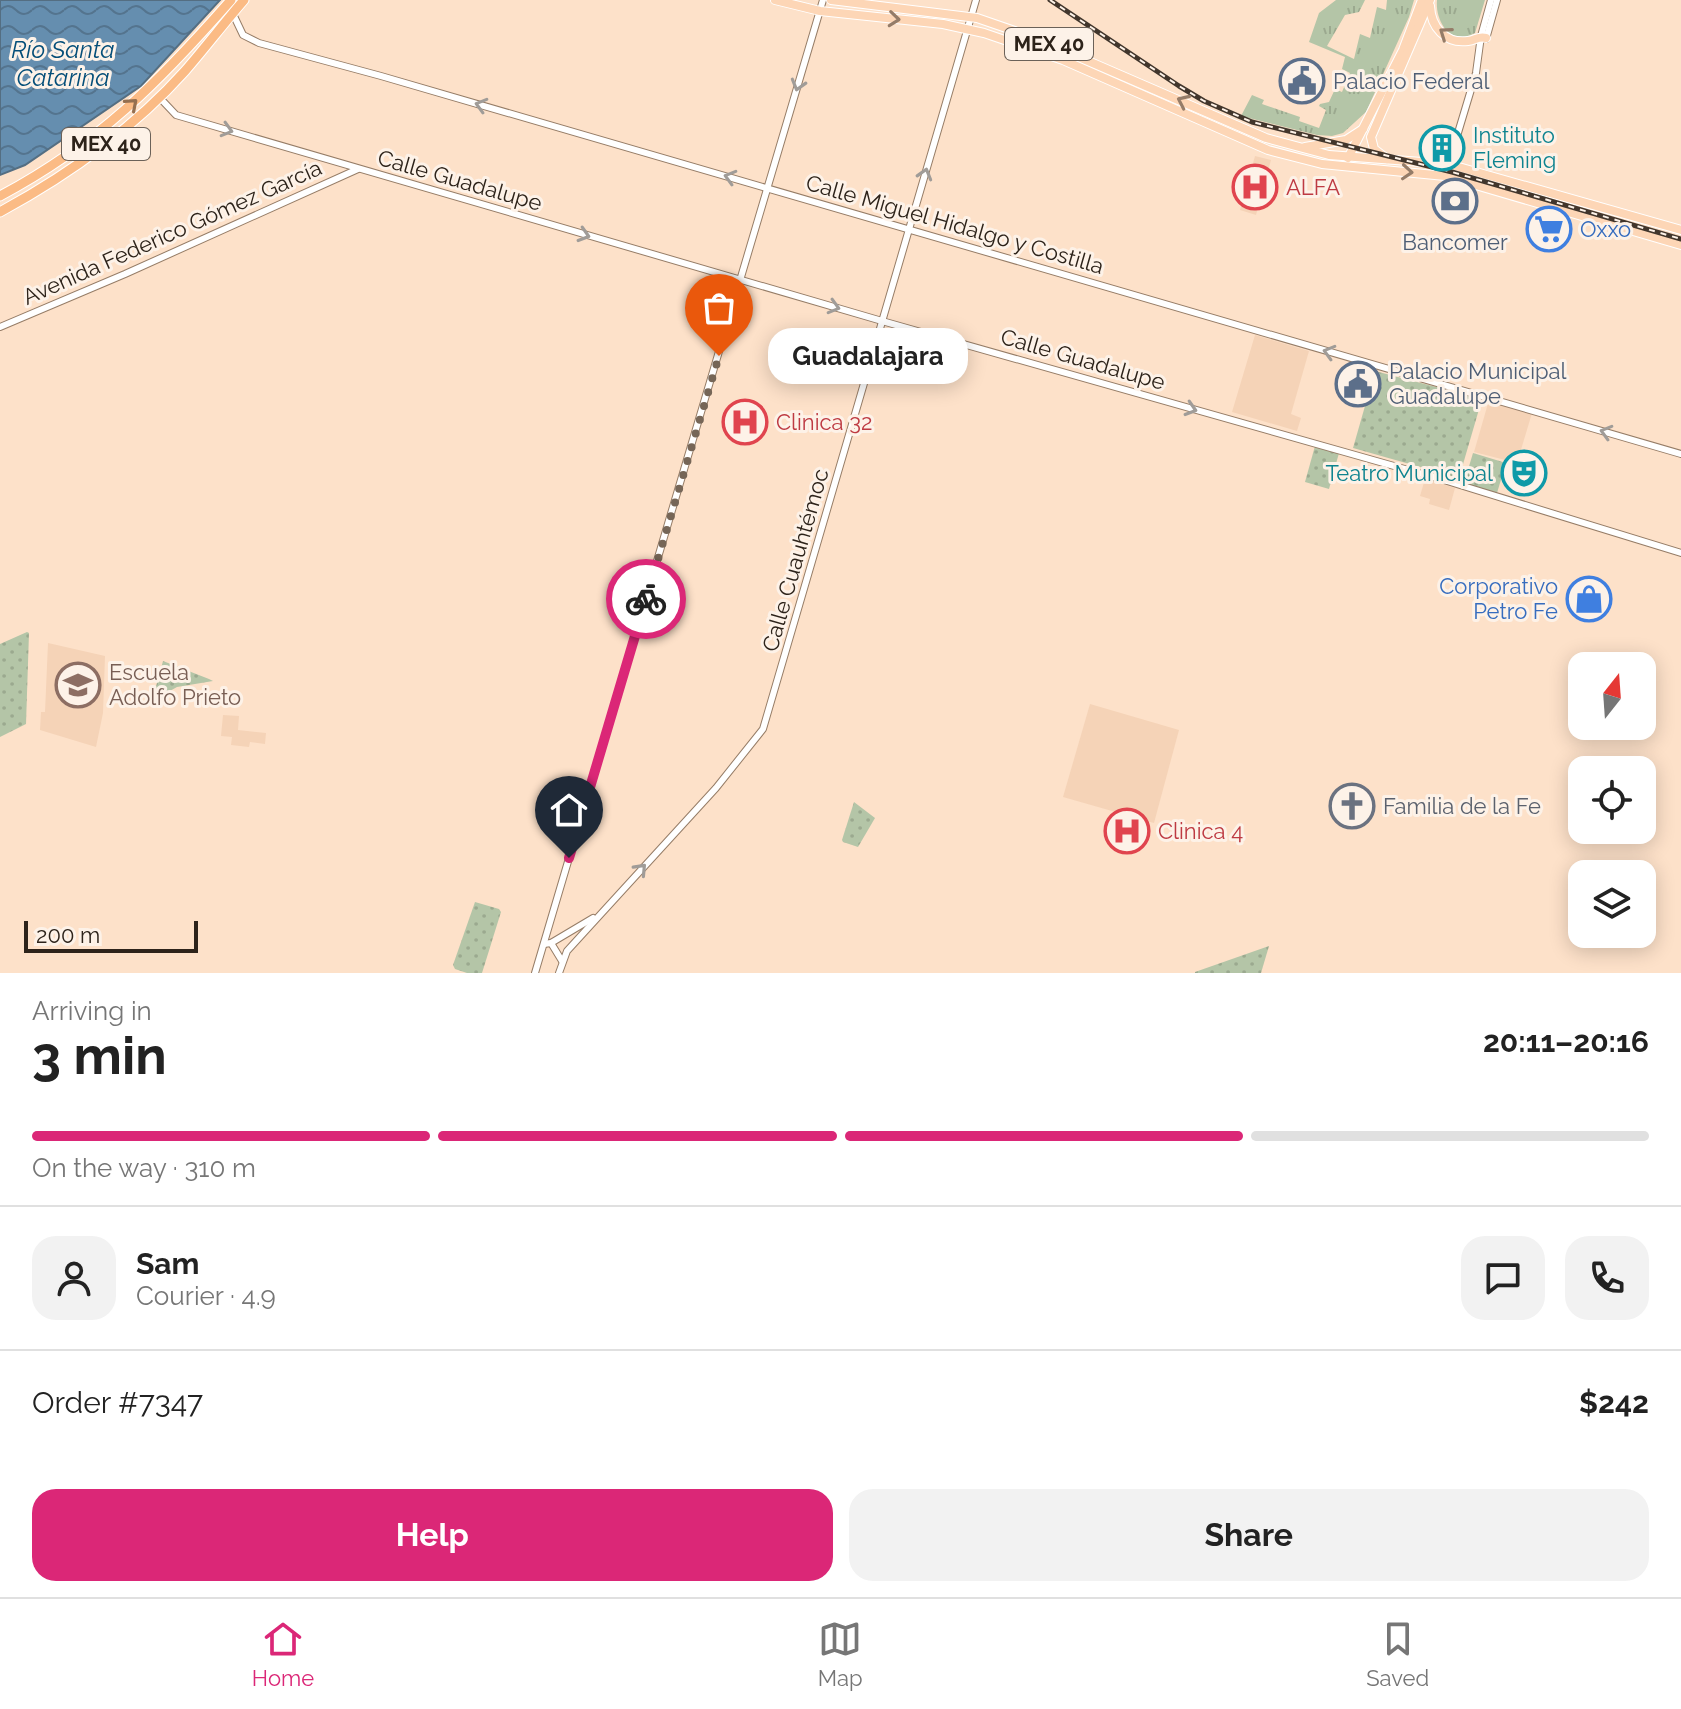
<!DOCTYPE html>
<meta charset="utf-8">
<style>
:root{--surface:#fff;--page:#f2f2f2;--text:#222;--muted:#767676;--line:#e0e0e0;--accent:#db2777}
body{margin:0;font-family:Raleway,sans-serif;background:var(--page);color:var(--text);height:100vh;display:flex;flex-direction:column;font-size:30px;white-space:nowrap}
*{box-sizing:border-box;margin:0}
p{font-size:26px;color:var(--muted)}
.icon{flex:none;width:44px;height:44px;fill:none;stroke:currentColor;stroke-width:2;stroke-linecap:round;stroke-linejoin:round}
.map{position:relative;height:973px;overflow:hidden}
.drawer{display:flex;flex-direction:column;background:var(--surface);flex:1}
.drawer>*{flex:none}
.needle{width:52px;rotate:17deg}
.fabs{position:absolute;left:1568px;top:652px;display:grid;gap:16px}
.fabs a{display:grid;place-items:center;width:88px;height:88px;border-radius:16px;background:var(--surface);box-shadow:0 4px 20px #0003;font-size:40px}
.scale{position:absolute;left:24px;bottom:20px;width:174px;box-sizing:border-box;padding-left:8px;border:4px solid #2d231a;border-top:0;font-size:22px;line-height:28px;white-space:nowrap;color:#2d231a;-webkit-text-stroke:6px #fdf2e8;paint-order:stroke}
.pin{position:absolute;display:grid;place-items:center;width:68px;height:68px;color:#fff;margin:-82px -34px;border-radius:50% 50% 50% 0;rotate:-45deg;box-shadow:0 0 8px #0007}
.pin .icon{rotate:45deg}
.courier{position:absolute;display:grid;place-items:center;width:80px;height:80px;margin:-40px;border:6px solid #db2777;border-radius:50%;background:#fff;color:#222;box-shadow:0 2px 10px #0007}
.bubble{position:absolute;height:56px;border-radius:24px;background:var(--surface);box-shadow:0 4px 20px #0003;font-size:26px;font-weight:700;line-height:56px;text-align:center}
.overview em{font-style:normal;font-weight:700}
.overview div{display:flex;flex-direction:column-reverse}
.overview{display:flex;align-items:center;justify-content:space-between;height:136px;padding:0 32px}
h1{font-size:52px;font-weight:700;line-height:60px}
.bar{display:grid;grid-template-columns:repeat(4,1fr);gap:12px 8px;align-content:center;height:96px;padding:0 32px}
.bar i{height:10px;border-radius:6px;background:var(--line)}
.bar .active{background:var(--accent)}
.bar p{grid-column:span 4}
.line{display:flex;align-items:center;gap:20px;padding:0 32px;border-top:2px solid var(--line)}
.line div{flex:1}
.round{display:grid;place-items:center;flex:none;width:84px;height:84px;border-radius:24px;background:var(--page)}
.action{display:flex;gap:16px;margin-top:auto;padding:16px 32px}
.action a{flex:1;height:92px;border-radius:24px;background:var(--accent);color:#fff;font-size:32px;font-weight:700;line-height:92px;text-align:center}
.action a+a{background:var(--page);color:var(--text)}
.menu{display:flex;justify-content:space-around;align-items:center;height:112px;border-top:2px solid var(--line);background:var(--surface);font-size:22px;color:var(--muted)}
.menu a{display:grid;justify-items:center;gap:4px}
.menu .active{color:var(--accent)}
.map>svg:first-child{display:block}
.built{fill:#f5d3b7}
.grass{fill:url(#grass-tufts)}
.park{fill:url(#park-dots)}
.water{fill:url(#water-waves);stroke:#546e82;stroke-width:2}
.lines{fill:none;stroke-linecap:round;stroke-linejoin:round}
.minor-casing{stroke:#967d67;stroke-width:8}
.major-casing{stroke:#fff;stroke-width:10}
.highway-casing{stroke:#fff;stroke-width:11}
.minor{stroke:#fff;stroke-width:6}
.major{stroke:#fdd6b6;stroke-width:8}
.highway{stroke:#fbbb85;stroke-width:9}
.rail-casing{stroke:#42362c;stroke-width:5}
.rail{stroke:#fdf2e8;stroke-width:2;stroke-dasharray:6;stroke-linecap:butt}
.oneway{stroke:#957c68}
.oneway2{stroke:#a09c98}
.oneway3{stroke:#946f50}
.done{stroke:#766657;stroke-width:8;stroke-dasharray:0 14.4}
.route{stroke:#db2777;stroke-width:10}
.labels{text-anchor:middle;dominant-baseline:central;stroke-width:6;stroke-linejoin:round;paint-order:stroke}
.shield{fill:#fdf2e8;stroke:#6b6158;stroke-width:2}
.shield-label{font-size:20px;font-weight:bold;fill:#2d231a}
.service-label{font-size:22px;fill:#4e5e75;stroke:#fdf2e8;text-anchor:start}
.culture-label{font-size:22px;fill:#0d838f;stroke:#fdf2e8;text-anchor:start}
.street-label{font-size:22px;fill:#2d231a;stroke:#fdf2e8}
.health-label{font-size:22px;fill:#be3a42;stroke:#fdf2e8;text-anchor:start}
.shop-label{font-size:22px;fill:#366cbe;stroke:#fdf2e8;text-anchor:start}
.education-label{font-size:22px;fill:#785e54;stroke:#fdf2e8;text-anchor:start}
.worship-label{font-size:22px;fill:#5b616d;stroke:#fdf2e8;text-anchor:start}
.water-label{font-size:24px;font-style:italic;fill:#044e79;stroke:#fdf2e8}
</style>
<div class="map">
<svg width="1681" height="973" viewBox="0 0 1681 973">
<defs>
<pattern id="grass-tufts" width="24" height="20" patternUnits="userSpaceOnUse" patternTransform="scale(2)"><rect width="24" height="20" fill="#b4c5a7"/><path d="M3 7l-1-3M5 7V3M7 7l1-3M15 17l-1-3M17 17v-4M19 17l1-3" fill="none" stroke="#9ba98f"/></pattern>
<pattern id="park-dots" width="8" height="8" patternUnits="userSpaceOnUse" patternTransform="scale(2)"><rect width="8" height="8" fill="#b4c5a7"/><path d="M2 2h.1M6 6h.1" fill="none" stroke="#9ba98f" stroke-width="1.8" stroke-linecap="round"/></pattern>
<pattern id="water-waves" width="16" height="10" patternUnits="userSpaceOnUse" patternTransform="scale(2)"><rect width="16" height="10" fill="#658eaf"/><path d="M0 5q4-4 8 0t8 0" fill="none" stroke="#54748e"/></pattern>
</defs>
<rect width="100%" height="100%" fill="#fde1c9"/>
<g class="built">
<path d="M 1255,156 L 1271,160 L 1256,215 L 1240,210 Z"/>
<path d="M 1255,335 L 1309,351 L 1291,414 L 1301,418 L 1297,431 L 1232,412 Z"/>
<path d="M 1489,400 L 1532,413 L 1517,463 L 1474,452 Z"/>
<path d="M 1425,479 L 1455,488 L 1449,510 L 1429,504 L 1430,499 L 1420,496 Z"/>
<path d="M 48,643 L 105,656 L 103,713 L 96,747 L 40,730 L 41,712 L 45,712 Z"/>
<path d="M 1090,704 L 1179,730 L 1154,823 L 1063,797 Z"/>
<path d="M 223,715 L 239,716 L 238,730 L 266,733 L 265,744 L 250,742 L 249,747 L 231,745 L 232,737 L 221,736 Z"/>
</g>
<g class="grass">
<path d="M 1336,0 L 1365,0 L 1359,12 L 1345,15 L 1327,46 L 1354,59 L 1360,34 L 1370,38 L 1377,7 L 1386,10 L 1387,0 L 1414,0 L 1409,17 L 1366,112 L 1343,133 L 1332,136 L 1317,135 L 1241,116 L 1252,95 L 1264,100 L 1262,104 L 1300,117 L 1299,121 L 1319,128 L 1326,110 L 1319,106 L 1320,104 L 1329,102 L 1335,89 L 1342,92 L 1350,73 L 1342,69 L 1345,57 L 1309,42 L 1319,13 Z"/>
<path d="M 1437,0 L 1485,0 L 1475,33 C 1450,47 1435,21 1437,0 Z"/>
</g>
<g class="park">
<path d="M 1375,371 L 1482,399 L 1459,478 L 1353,448 Z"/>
<path d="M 1315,446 L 1339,453 L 1329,489 L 1305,482 Z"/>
<path d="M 1473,453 L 1506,463 L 1497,493 L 1464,483 Z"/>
<path d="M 27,632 L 29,633 L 26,724 L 0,737 L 0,644 Z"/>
<path d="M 163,661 L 209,679 L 213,681 L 177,687 L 152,701 Z"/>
<path d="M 854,802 L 875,818 L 858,847 L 843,842 L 842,840 Z"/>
<path d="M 475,902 L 499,909 L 501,912 L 482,973 L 467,973 L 455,969 L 453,965 Z"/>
<path d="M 1269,946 L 1261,973 L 1195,973 L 1195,972 Z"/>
</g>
<path class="water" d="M 0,0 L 220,0 L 141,86 L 25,165 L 0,175 Z"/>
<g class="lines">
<g class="minor-casing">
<g id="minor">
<path d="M 233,14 L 243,35 L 259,43 L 381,76 L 1681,454"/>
<path d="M 1486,39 L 1497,0"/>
<path d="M 159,97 L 176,115 L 882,321 L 1447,481 L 1681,553"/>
<path d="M 1445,176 L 1476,73 L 1481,36 L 1491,0"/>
<path d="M 0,327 L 125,274 L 358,169"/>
<path d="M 551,943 L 562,961"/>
<path d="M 544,944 L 551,943 L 593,918"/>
<path d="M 535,973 L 823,0"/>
<path d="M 559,973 L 567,951 L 716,788 L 763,729 L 976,0"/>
</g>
</g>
<g class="major-casing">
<g id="major">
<path d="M 775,0 L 820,11 L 943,24 L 984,33 L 1063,60 L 1268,150 L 1322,164 L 1445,176 L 1681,245"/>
<path d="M 831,0 L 977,18 L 1035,38 L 1266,138 L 1329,155 L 1448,164 L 1681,230"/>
<path d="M 1430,6 C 1431,27 1445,44 1468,41 C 1476,40 1478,36 1486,38"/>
<path d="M 1305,147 L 1346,140 L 1363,129"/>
<path d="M 1348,158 L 1403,50 L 1422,0"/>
<path d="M 1387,159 L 1374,149 L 1371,137 L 1430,0"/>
</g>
</g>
<g class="highway-casing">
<g id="highway">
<path d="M 0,196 C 98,144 159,82 231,0"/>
<path d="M 0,212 C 68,175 133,129 185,71 C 205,48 224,23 244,0"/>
</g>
</g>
<use href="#minor" class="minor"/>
<use href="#major" class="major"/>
<use href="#highway" class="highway"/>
<g class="rail-casing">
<path id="rail" d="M 1050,0 L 1179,86 L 1204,101 L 1252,122 L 1452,172 L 1681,239"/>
</g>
<use href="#rail" class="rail"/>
</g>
<defs><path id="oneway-chevron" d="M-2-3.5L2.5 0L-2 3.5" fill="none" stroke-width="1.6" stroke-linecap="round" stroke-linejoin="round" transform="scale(2)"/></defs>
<g class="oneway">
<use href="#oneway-chevron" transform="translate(894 19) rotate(6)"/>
<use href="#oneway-chevron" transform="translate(1445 33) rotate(-145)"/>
<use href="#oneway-chevron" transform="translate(1183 101) rotate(-155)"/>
<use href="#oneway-chevron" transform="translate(1407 172) rotate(4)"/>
</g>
<g class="oneway2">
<use href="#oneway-chevron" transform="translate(798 85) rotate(106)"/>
<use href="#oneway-chevron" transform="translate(481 105) rotate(-164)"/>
<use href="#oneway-chevron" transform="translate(227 130) rotate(16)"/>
<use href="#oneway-chevron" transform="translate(925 174) rotate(-74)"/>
<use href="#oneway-chevron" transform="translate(730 177) rotate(-164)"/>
<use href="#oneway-chevron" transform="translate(584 235) rotate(17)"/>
<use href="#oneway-chevron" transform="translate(834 307) rotate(16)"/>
<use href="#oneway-chevron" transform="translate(1329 352) rotate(-164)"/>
<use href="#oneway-chevron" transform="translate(1191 409) rotate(17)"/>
<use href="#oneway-chevron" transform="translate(1606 432) rotate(-164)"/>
<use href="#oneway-chevron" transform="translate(641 869) rotate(-47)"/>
</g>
<use class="oneway3" href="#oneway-chevron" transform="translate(132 104) rotate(-41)"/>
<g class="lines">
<path class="done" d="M 646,599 L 719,356"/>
<path class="route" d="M 569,858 L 646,599"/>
</g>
<defs>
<g id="civic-ring" transform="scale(2.3)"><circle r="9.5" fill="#fdf2e8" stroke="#5c6f8a" stroke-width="1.5"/><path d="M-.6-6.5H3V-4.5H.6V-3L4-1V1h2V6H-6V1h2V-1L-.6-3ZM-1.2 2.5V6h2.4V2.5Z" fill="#5c6f8a"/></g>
<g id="building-ring" transform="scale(2.3)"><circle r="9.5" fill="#fdf2e8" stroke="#0f9aa8" stroke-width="1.5"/><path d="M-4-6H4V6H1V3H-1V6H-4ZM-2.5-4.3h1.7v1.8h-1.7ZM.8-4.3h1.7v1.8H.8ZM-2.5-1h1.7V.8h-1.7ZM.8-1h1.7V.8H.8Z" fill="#0f9aa8"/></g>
<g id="hospital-ring" transform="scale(2.3)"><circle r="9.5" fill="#fdf2e8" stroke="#e0444e" stroke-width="1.5"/><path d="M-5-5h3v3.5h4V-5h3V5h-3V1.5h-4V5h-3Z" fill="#e0444e"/></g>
<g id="bank-ring" transform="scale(2.3)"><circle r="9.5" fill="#fdf2e8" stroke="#5c6f8a" stroke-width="1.5"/><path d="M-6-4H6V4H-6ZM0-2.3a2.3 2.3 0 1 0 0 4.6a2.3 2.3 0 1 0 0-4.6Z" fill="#5c6f8a"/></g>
<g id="supermarket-ring" transform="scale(2.3)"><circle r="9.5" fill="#fdf2e8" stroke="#3f7fe0" stroke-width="1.5"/><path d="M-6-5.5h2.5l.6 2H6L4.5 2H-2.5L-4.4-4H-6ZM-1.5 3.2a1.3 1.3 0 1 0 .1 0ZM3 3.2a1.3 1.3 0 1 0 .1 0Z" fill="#3f7fe0"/></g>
<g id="theatre-ring" transform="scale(2.3)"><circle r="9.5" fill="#fdf2e8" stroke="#0f9aa8" stroke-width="1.5"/><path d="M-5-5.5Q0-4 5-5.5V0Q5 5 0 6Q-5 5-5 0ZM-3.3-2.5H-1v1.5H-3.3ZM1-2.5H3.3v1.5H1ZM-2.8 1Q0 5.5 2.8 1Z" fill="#0f9aa8"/></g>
<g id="shop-ring" transform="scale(2.3)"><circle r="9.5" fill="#fdf2e8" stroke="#3f7fe0" stroke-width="1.5"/><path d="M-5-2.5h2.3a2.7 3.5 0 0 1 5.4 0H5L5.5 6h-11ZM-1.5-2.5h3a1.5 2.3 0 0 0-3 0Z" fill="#3f7fe0"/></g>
<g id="school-ring" transform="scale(2.3)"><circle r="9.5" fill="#fdf2e8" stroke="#8d6e63" stroke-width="1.5"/><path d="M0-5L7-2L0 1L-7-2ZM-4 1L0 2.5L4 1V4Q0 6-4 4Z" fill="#8d6e63"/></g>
<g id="church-ring" transform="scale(2.3)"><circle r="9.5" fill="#fdf2e8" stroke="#6b7280" stroke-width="1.5"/><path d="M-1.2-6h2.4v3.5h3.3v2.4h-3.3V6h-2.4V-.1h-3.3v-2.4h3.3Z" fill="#6b7280"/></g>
</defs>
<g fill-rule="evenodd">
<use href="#civic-ring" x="1302" y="81"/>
<use href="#building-ring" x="1442" y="148"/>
<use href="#hospital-ring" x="1255" y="187"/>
<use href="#bank-ring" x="1455" y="201"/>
<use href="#supermarket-ring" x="1549" y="229"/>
<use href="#civic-ring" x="1358" y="384"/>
<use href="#hospital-ring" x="745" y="422"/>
<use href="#theatre-ring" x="1524" y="473"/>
<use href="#shop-ring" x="1589" y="599"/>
<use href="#school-ring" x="78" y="685"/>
<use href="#church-ring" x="1352" y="806"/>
<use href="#hospital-ring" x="1127" y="831"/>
</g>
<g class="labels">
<g class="shield">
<rect x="1005" y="28" width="88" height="32" rx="6"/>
<rect x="62" y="128" width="88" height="32" rx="6"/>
</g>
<g class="shield-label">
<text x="1049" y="44">MEX 40</text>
<text x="106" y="144">MEX 40</text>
</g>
<g class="service-label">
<text x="1333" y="81">Palacio Federal</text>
<text x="1455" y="242" text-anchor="middle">Bancomer</text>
<text x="1389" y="371">Palacio Municipal<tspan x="1389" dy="25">Guadalupe</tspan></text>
</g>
<g class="culture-label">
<text x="1473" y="135">Instituto<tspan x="1473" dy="25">Fleming</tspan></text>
<text x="1493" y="473" text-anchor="end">Teatro Municipal</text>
</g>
<g class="street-label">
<text transform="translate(460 180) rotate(16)">Calle Guadalupe</text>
<text transform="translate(955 224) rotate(16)">Calle Miguel Hidalgo y Costilla</text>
<text transform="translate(172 232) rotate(-24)">Avenida Federico Gómez García</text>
<text transform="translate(1083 359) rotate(16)">Calle Guadalupe</text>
<text transform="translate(795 560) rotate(-74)">Calle Cuauhtémoc</text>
</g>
<g class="health-label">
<text x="1286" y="187">ALFA</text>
<text x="776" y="422">Clinica 32</text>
<text x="1158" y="831">Clinica 4</text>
</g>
<g class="shop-label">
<text x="1580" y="229">Oxxo</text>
<text x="1558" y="586" text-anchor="end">Corporativo<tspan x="1558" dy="25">Petro Fe</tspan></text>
</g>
<g class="education-label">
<text x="109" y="672">Escuela<tspan x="109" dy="25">Adolfo Prieto</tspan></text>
</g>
<g class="worship-label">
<text x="1383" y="806">Familia de la Fe</text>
</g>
<g class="water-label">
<text x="63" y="49">Río Santa<tspan x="63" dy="28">Catarina</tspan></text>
</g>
</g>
</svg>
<div class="fabs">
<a><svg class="needle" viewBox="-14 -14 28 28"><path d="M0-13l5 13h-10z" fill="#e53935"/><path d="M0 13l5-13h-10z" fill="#767676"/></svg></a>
<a><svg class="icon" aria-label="locate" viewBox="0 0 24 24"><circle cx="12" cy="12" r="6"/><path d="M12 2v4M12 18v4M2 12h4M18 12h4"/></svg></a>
<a><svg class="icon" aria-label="layers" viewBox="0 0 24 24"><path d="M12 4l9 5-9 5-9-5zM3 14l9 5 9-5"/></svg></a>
</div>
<div class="scale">200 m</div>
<div class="pin" style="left:719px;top:356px;background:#ea580c"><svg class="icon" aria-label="bag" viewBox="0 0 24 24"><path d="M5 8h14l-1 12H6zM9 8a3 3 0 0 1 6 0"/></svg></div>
<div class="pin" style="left:569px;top:858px;background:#1f2937"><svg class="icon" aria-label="home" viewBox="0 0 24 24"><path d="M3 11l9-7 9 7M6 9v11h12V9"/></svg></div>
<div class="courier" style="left:646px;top:599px"><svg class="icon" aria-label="bike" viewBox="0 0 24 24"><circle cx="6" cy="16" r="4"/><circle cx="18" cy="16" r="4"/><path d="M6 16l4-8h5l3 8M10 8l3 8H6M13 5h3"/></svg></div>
<div class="bubble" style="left:768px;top:328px;width:200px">Guadalajara</div>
</div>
<section class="drawer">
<div class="overview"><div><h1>3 min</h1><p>Arriving in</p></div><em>20:11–20:16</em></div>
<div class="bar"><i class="active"></i><i class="active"></i><i class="active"></i><i></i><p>On the way · 310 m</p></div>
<div class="line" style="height:144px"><a class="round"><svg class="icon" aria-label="person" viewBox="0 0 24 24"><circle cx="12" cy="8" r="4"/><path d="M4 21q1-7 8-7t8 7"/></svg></a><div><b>Sam</b><p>Courier · 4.9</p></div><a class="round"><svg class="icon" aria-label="chat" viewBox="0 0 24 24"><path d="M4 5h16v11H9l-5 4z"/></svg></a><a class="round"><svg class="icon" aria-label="phone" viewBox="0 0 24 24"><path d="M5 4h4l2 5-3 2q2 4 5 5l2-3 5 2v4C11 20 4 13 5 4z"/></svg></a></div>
<div class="line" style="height:104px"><div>Order #7347</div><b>$242</b></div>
<div class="action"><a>Help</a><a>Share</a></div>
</section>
<nav class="menu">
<a class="active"><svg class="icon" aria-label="home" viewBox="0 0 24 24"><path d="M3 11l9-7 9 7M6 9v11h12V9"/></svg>Home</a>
<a><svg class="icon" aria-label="map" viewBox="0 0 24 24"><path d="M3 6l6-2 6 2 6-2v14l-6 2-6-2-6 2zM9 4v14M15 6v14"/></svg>Map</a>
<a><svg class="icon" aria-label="saved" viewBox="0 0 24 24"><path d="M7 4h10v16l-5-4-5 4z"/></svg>Saved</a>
</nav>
